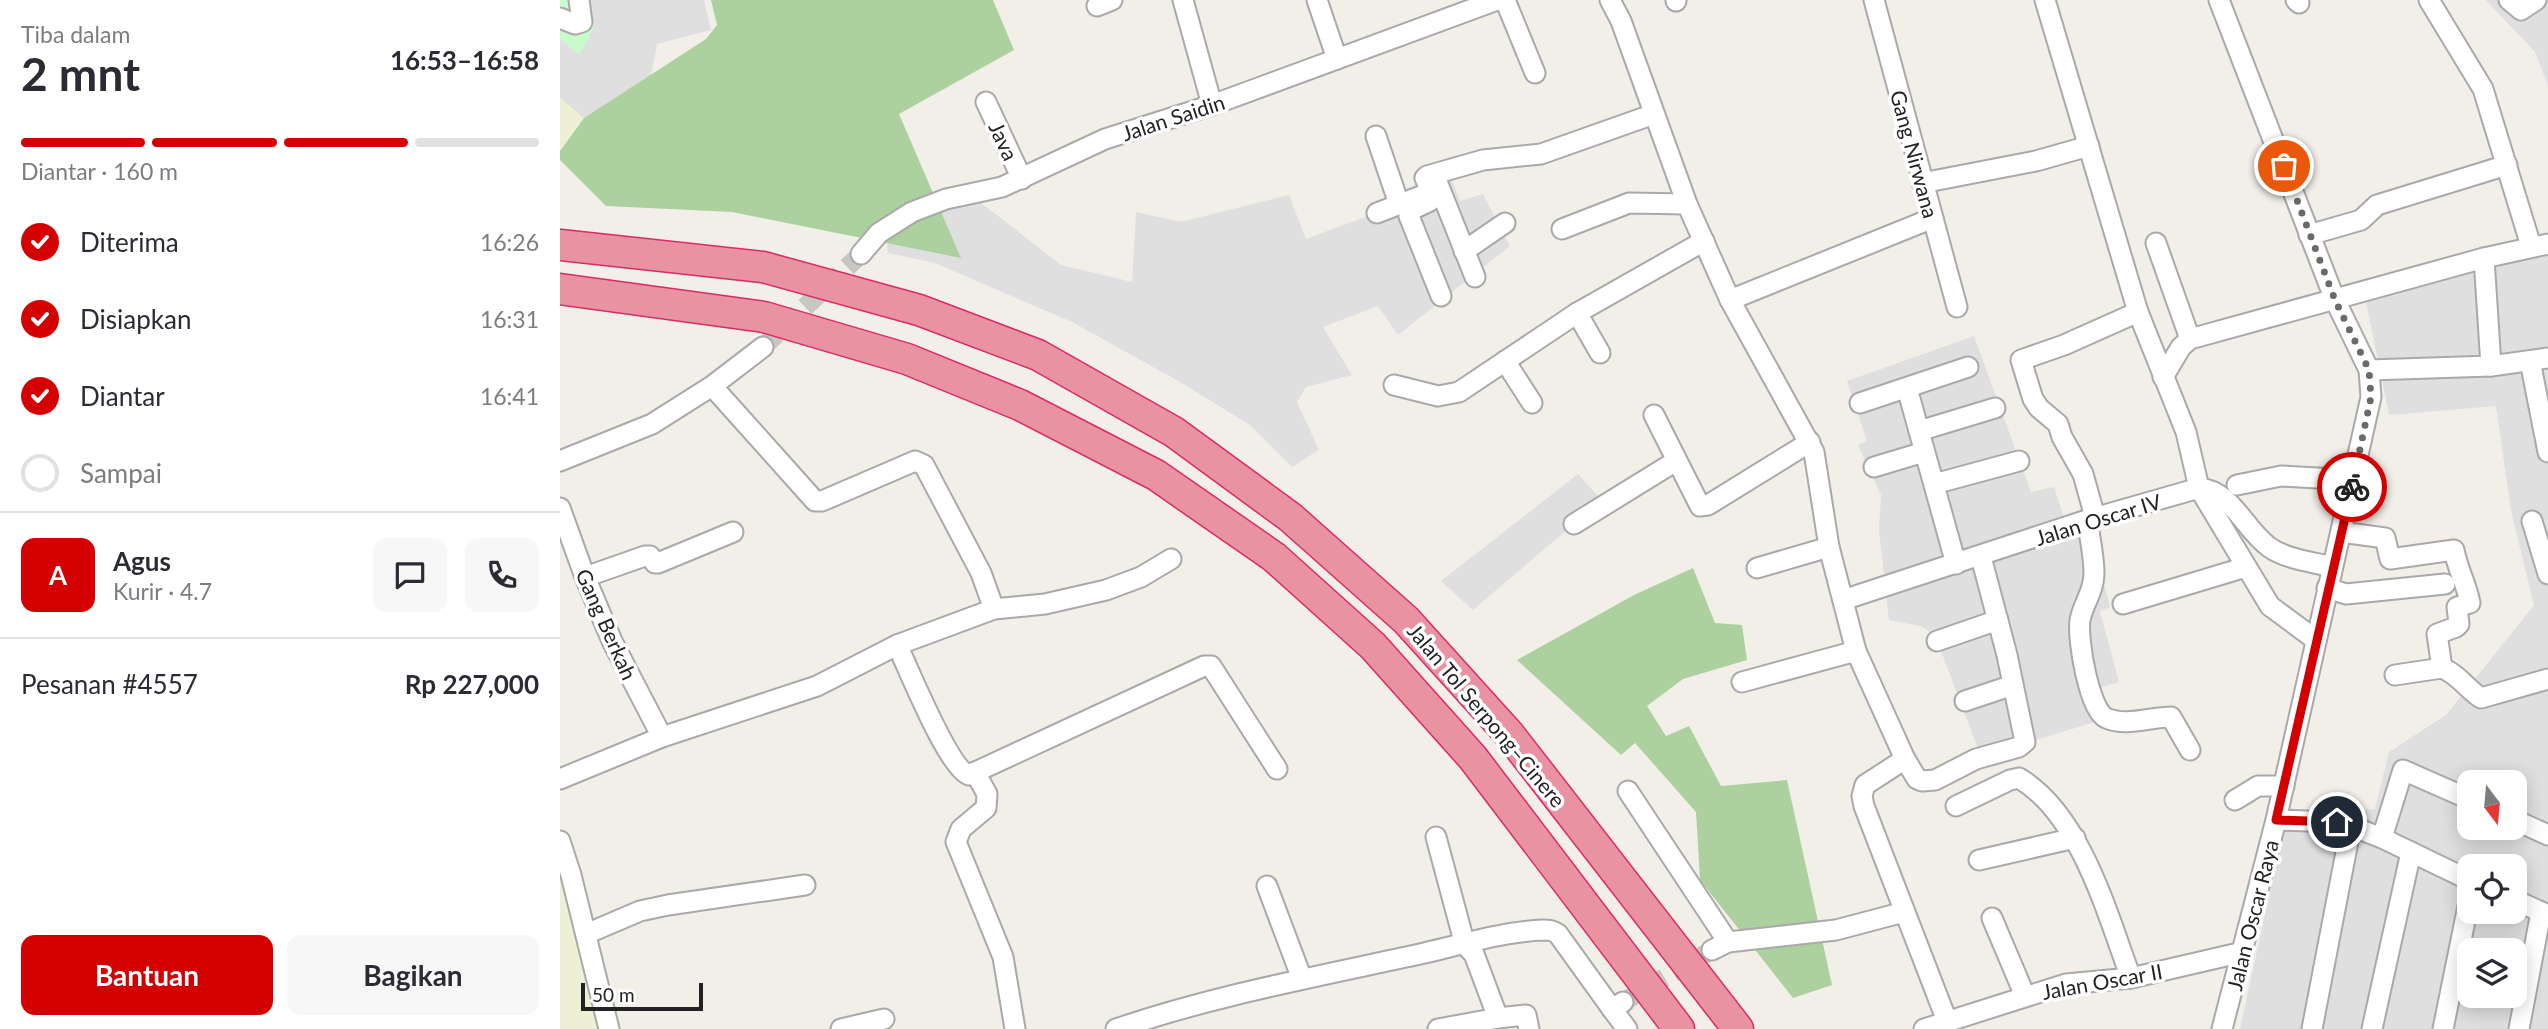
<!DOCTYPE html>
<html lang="id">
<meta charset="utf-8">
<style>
:root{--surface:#fff;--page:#f7f7f7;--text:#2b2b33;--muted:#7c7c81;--line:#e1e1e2;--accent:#d40000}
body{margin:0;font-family:Lato,sans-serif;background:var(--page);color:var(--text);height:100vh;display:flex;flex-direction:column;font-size:26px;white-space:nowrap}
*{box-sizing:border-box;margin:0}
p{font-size:23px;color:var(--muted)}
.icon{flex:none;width:38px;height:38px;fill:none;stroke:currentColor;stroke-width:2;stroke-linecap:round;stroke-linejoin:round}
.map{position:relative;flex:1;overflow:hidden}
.side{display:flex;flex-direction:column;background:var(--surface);width:560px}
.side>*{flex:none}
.needle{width:46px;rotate:164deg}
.buttons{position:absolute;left:1897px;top:770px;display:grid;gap:14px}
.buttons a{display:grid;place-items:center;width:70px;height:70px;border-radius:14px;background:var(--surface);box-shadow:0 4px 18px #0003;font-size:35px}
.scale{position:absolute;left:21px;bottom:18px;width:122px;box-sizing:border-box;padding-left:7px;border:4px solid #222;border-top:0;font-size:19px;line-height:24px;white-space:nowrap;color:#222;-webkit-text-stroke:5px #fff;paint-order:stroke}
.pin{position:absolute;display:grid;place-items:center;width:60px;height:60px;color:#fff;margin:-30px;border:4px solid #fff;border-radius:50%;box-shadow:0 2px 7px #0007}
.courier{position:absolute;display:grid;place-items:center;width:70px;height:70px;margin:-35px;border:5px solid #d40000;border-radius:50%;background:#fff;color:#222;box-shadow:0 2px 9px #0007}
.summary em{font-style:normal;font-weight:700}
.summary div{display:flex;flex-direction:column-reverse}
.summary{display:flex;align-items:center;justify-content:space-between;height:119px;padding:0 21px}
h1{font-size:46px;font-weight:700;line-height:52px}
.bar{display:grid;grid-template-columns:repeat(4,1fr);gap:10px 7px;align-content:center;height:84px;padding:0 21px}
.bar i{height:9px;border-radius:5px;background:var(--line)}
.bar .current{background:var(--accent)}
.bar p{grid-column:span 4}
.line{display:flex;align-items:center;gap:18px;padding:0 21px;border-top:2px solid var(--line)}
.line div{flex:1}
.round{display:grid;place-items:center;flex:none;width:74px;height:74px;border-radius:14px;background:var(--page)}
ol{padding:0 21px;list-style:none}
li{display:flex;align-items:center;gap:21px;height:77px}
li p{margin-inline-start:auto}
li .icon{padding:7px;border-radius:50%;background:var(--accent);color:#fff;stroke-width:4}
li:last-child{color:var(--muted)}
li i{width:38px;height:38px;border:4px solid var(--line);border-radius:50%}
.button{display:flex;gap:14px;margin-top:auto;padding:14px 21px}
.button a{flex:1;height:80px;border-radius:14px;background:var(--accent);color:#fff;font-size:28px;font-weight:700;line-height:80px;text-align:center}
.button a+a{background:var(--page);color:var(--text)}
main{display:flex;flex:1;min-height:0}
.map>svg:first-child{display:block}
.residential{fill:#e0dfdf;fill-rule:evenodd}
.farmland{fill:#eef0d5}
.forest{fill:#add19e}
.park{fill:#c8facc}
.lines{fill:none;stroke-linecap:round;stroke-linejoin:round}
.minor-tunnel{stroke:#c8c6c1;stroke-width:19;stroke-dasharray:19 10;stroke-linecap:butt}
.minor-casing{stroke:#a9a9a9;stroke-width:23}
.highway-casing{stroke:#dc2a67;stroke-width:33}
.minor{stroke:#fff;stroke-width:19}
.highway{stroke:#e892a2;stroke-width:30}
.done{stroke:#6b6a68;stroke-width:7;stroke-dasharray:0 12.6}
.route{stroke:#d40000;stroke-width:9}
.labels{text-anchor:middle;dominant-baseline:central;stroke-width:7;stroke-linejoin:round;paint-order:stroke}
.street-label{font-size:21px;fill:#222;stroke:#fff}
</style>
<main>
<section class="side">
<div class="summary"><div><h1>2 mnt</h1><p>Tiba dalam</p></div><em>16:53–16:58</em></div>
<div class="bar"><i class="current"></i><i class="current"></i><i class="current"></i><i></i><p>Diantar · 160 m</p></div>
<ol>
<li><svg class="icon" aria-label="check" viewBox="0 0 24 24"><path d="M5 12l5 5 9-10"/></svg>Diterima<p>16:26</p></li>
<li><svg class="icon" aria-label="check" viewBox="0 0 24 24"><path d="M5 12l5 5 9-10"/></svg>Disiapkan<p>16:31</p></li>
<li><svg class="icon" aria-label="check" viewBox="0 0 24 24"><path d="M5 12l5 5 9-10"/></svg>Diantar<p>16:41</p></li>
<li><i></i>Sampai</li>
</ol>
<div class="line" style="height:126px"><b class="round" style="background:var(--accent);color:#fff">A</b><div><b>Agus</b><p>Kurir · 4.7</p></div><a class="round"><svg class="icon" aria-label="chat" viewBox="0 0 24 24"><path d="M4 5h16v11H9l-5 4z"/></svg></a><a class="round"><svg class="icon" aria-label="phone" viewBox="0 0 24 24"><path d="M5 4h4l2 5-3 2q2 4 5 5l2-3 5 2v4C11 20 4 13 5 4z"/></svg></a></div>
<div class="line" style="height:91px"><div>Pesanan #4557</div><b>Rp 227,000</b></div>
<div class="button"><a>Bantuan</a><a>Bagikan</a></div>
</section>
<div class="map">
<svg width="1988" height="1029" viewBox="0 0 1988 1029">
<rect width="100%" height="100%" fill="#f2efe9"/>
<g class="residential">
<path d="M 0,0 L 144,0 L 151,30 L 97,44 L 89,85 L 24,118 L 0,98 Z"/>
<path d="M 1926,0 L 1988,0 L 1988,86 L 1975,52 Z"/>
<path d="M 889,173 L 900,201 L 923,194 L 950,246 L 838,335 L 818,306 L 763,327 L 792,375 L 746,387 L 737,402 L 759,450 L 732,467 L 690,425 L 620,382 L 512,322 L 375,263 L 328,253 L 326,236 L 338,220 L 420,202 L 501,265 L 572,282 L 576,212 L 621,222 L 729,195 L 746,239 L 864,195 Z"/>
<path d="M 1988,249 L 1988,1029 L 1680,1029 L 1727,813 L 1815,809 L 1829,752 L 1886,715 L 1974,605 L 1951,511 L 1936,406 L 1829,415 L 1805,297 ZM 1909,782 L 1955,782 L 1955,828 L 1909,828 ZM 1909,866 L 1955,866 L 1955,912 L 1909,912 ZM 1909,950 L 1955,950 L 1955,996 L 1909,996 Z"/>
<path d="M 1414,336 L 1471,492 L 1494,487 L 1508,530 L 1529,524 L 1550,607 L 1540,611 L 1559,682 L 1540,688 L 1548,718 L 1421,757 L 1375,635 L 1360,626 L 1329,620 L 1319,530 L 1321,495 L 1298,445 L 1307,441 L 1287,381 Z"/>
<path d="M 1018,474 L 1042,500 L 913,610 L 881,581 Z"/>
</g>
<g class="farmland">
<path d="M 0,98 L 24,118 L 0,151 Z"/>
<path d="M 0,846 L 48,1029 L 0,1029 Z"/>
</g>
<g class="forest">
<path d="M 151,0 L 433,0 L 454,50 L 339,114 L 401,258 L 172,212 L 46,206 L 0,160 L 0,151 L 24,118 L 146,39 L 157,25 Z"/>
<path d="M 1133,568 L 1155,623 L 1182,625 L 1187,660 L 1123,679 L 1087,706 L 1106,736 L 1129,726 L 1161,786 L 1227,780 L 1272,985 L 1233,998 L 1140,880 L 1136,812 L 1075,743 L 1061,755 L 957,660 L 1074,595 Z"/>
</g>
<path class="park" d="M 0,0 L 29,0 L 34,27 L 19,55 L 0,39 Z"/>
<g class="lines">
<g class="minor-tunnel">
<path d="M 203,347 L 301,254"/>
<path d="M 1063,1002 L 1152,950"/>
</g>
<g class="minor-casing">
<g id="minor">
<path d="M 623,0 L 652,105"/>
<path d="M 757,0 L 777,59"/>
<path d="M 945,0 L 975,73"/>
<path d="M 1050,0 L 1061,21 L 1127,204 L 1170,300 L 1254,452 L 1269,547 L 1296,651 L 1345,759 L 1357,779 L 1362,781 L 1375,780 L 1416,759 L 1459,747 L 1465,742 L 1447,655 L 1421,557"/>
<path d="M 1116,0 L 1116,1"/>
<path d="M 1314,0 L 1397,307"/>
<path d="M 1485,0 L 1578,312 L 1626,432 L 1639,488 L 1710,606 L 1756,640"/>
<path d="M 1659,0 L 1775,300 L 1809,370 L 1811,397 L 1716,820 L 1662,1029"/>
<path d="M 1736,0 L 1739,3"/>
<path d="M 1869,0 L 1923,89 L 1971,246"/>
<path d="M 1949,0 L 1961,10 L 1976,0"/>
<path d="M 537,6 L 552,0"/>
<path d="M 0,18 L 15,24 L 22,22 L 19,0"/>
<path d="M 426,102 L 462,179"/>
<path d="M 816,136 L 839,204"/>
<path d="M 879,174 L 876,179 L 915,277"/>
<path d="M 1362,183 L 1476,161 L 1529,146"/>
<path d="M 870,201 L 851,210 L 849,216 L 881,296"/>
<path d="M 817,213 L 871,192 L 865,178 L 867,176 L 923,160 L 981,154 L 1094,114"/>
<path d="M 1002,229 L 1069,203 L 1127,204"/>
<path d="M 1749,235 L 1801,220 L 1817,205 L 1947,165"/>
<path d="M 1596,243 L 1630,339"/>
<path d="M 904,251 L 945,223"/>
<path d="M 301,254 L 319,233 L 352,212 L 386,199 L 442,187 L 545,139 L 652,105 L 937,0"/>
<path d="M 1924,258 L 1931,366"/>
<path d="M 1170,300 L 1373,218"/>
<path d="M 1017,313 L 1040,353"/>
<path d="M 945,361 L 972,403"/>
<path d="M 1970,361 L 1988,452"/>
<path d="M 1809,370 L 1931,366 L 1988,358"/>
<path d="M 1603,377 L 1621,347 L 1630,339 L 1924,258 L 1988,244"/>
<path d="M 834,385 L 878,396 L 899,392 L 1017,313 L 1144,241"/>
<path d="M 152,386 L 255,501 L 262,501 L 355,461 L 364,465 L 421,573 L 434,609"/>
<path d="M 1347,388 L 1396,564"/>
<path d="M 1300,403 L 1408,367"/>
<path d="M 1094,415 L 1140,506 L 1148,505 L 1250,442"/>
<path d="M 1359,431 L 1435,408"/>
<path d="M 0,461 L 92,424 L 152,386 L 203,347"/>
<path d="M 1314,467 L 1364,452"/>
<path d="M 1374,484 L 1459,461"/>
<path d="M 1677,485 L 1721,476 L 1793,480"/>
<path d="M 0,508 L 25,577 L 52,641 L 102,737"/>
<path d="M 1535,517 L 1523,474 L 1502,437 L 1498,424 L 1479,408 L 1473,399 L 1461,360 L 1504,345 L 1578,312"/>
<path d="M 1527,520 C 1530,538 1534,556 1534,574 C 1534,591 1523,604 1520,620 C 1517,638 1529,710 1546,718 C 1567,727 1589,717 1611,717 L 1630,750"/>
<path d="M 1972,521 L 1988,574"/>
<path d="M 1014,524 L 1116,461"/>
<path d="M 1781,532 L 1825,538 L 1830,559 L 1894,550 C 1898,571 1906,582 1910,603 L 1897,607 L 1899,624 L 1896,627 L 1877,634 L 1882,668 C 1898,674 1907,689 1921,698 L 1988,679"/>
<path d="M 1197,568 L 1269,547"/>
<path d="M 25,577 L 85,556 L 90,556 L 95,563 L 98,563 L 173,532"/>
<path d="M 1767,588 L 1786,594 L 1885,584"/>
<path d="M 1283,600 L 1527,520 L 1639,488 C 1672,491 1684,529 1709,547 C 1725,559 1753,562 1772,567"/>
<path d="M 1563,604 L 1686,567"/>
<path d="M 1377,641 L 1438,620"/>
<path d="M 337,645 L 434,609 L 485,604 L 546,590 L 581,577 L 611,559"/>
<path d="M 1835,675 L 1882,668"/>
<path d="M 1182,682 L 1296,651"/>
<path d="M 1405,701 L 1453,685"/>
<path d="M 1345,759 L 1305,785 L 1302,796 L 1304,806 L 1387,1021"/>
<path d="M 415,772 L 427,794 L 426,808 L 401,829 L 396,842 L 443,957 L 455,1029"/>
<path d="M 0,779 L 102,737 L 257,686 L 337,645 C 349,669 388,768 409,775 L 644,666 L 651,666 L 717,769"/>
<path d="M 1068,791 L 1168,942"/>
<path d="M 1675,800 L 1698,786 L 1724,786"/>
<path d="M 1396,806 L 1450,780 L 1459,778 C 1521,815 1547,914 1571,978"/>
<path d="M 1716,820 L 1777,822 L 1791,826 L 1822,838 L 1909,880"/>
<path d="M 1955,820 L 1988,835"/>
<path d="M 876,837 L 905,945 L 914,954 L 938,1018 L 878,1029"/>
<path d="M 1822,838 L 1843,770 L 1909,799"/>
<path d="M 0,841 L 11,875 L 49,1029"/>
<path d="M 1419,860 L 1515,838"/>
<path d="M 707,886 L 742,979"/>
<path d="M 1955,900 L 1988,915"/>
<path d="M 1432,918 L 1465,996"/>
<path d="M 26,934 L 80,911 L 108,905 L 245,885"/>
<path d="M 1152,950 L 1168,942 L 1276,930 L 1344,912"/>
<path d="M 1052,1009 L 1067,1029"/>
<path d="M 938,1018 L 966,1015 L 969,1029"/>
<path d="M 281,1029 L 324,1019"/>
<path d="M 556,1029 C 650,997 749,978 846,957 C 891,948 937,932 983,930 C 989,930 992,930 998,934 L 1052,1009 L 1063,1002"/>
<path d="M 1364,1029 L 1506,984 L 1571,978 L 1683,952"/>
<path d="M 1752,1029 L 1791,826"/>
<path d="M 1812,1029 L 1851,852"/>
<path d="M 1883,1029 L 1909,901"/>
<path d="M 1959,1029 L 1981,912"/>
</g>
</g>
<g class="highway-casing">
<g id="highway">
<path d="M 0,245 L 203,267 L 359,310 L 478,355 L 614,432 L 730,517 L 846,620 L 949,734 L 1178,1029"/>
<path d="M 0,289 L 204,317 L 347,359 L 460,405 L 596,475 L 714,557 L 813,646 L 913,758 L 1119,1029"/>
</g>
</g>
<use href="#minor" class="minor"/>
<use href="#highway" class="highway"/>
</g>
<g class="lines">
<path class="done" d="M 1724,166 L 1775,300 L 1809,370 L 1811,397 L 1792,487"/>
<path class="route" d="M 1777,822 L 1716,820 L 1792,487"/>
</g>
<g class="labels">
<g class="street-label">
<text transform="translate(613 117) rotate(-18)">Jalan Saidin</text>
<text transform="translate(444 141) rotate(65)">Java</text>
<text transform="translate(1355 154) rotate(75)">Gang Nirwana</text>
<text transform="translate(1538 519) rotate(-17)">Jalan Oscar IV</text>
<text transform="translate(47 624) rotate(66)">Gang Berkah</text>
<text transform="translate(927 715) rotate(50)">Jalan Tol Serpong–Cinere</text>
<text transform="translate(1692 915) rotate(-76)">Jalan Oscar Raya</text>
<text transform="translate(1542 981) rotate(-10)">Jalan Oscar II</text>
</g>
</g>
</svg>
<div class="buttons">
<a><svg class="needle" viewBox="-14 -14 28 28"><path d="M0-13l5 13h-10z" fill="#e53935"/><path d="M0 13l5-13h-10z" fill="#7c7c81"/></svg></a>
<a><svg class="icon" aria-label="locate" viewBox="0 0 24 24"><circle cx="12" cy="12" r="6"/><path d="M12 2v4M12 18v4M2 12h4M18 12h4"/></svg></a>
<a><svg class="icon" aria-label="layers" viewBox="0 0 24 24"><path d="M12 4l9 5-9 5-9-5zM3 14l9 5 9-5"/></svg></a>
</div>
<div class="scale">50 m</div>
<div class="pin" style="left:1724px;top:166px;background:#ea580c"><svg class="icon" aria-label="bag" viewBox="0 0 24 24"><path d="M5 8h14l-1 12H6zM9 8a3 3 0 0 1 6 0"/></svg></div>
<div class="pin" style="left:1777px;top:822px;background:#1f2937"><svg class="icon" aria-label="home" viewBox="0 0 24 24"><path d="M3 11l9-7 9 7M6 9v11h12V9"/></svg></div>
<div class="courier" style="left:1792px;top:487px"><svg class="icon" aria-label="bike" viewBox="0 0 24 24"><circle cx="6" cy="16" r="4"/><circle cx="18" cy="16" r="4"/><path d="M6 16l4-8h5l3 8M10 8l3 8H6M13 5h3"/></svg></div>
</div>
</main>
